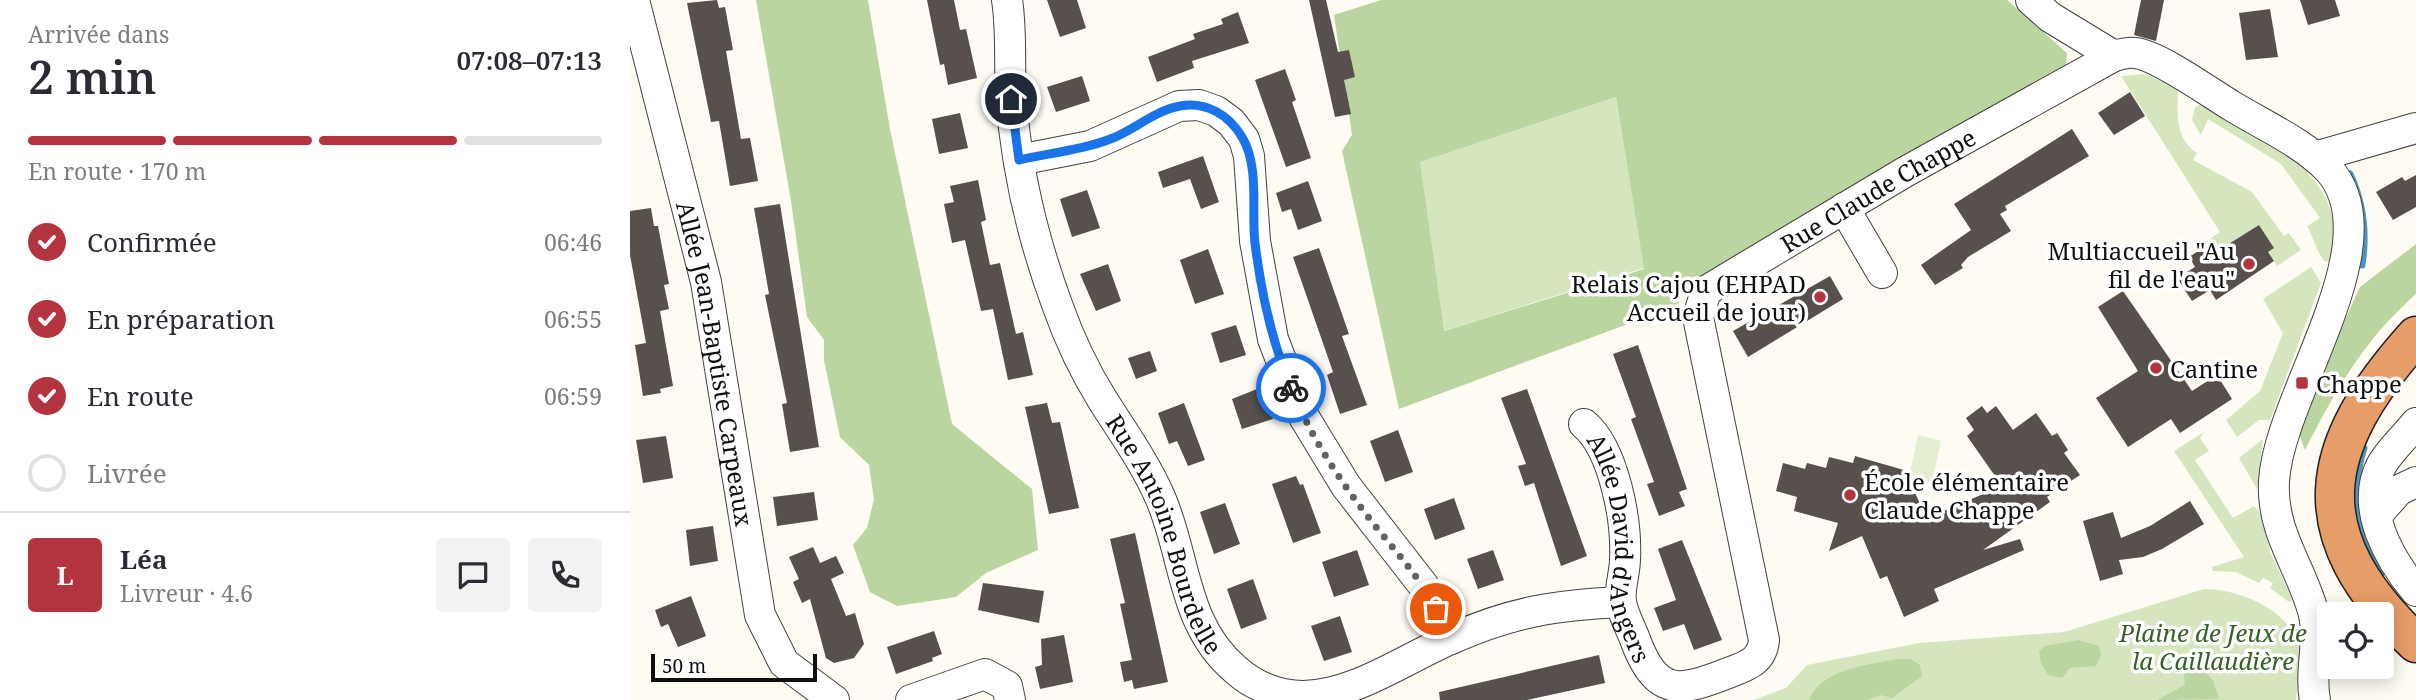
<!DOCTYPE html>
<html lang="fr">
<meta charset="utf-8">
<style>
:root{--surface:#fff;--page:#f2f2f3;--text:#2b2b33;--muted:#7c7c81;--line:#e1e1e2;--accent:#b3343f}
body{margin:0;font-family:"Noto Serif",serif;background:var(--page);color:var(--text);height:100vh;display:flex;flex-direction:column;font-size:26px;white-space:nowrap}
*{box-sizing:border-box;margin:0}
p{font-size:23px;color:var(--muted)}
.icon{flex:none;width:38px;height:38px;fill:none;stroke:currentColor;stroke-width:2;stroke-linecap:round;stroke-linejoin:round}
.map{position:relative;flex:1;overflow:hidden}
.sheet{display:flex;flex-direction:column;background:var(--surface);width:630px}
.sheet>*{flex:none}
.controls{position:absolute;left:1687px;top:602px;display:grid;gap:14px}
.controls a{display:grid;place-items:center;width:77px;height:77px;border-radius:7px;background:var(--surface);box-shadow:0 4px 18px #0003;font-size:35px}
.scale{position:absolute;left:21px;bottom:18px;width:166px;box-sizing:border-box;padding-left:7px;border:4px solid #0f0f0f;border-top:0;font-size:19px;line-height:24px;white-space:nowrap;color:#0f0f0f;-webkit-text-stroke:5px #fff;paint-order:stroke}
.pin{position:absolute;display:grid;place-items:center;width:60px;height:60px;color:#fff;margin:-30px;border:4px solid #fff;border-radius:50%;box-shadow:0 2px 7px #0007}
.courier{position:absolute;display:grid;place-items:center;width:70px;height:70px;margin:-35px;border:5px solid #1a73e8;border-radius:50%;background:#fff;color:#222;box-shadow:0 2px 9px #0007}
.overview em{font-style:normal;font-weight:600}
.overview div{display:flex;flex-direction:column-reverse}
.overview{display:flex;align-items:center;justify-content:space-between;height:119px;padding:0 28px}
h1{font-size:46px;font-weight:600;line-height:52px}
.bar{display:grid;grid-template-columns:repeat(4,1fr);gap:10px 7px;align-content:center;height:84px;padding:0 28px}
.bar i{height:9px;border-radius:5px;background:var(--line)}
.bar .current{background:var(--accent)}
.bar p{grid-column:span 4}
.line{display:flex;align-items:center;gap:18px;padding:0 28px;border-top:2px solid var(--line)}
.line div{flex:1}
.round{display:grid;place-items:center;flex:none;width:74px;height:74px;border-radius:7px;background:var(--page)}
ol{padding:0 28px;list-style:none}
li{display:flex;align-items:center;gap:21px;height:77px}
li p{margin-inline-start:auto}
li .icon{padding:7px;border-radius:50%;background:var(--accent);color:#fff;stroke-width:4}
li:last-child{color:var(--muted)}
li i{width:38px;height:38px;border:4px solid var(--line);border-radius:50%}
main{display:flex;flex:1;min-height:0}
.map>svg:first-child{display:block}
.green{fill:#d5e6bf}
.forest{fill:#bad5a0;fill-rule:evenodd}
.pitch{fill:#e5eed0}
.lines{fill:none;stroke-linecap:round;stroke-linejoin:round}
.stream{stroke:#4a97c1;stroke-width:7}
.building{fill:#57504d}
.minor-casing{stroke:#424242;stroke-width:32}
.highway-casing{stroke:#202020;stroke-width:41}
.minor{stroke:#fff;stroke-width:30}
.highway{stroke:#e69d68;stroke-width:38}
.done{stroke:#63625f;stroke-width:7;stroke-dasharray:0 12.6}
.route{stroke:#1a73e8;stroke-width:9}
.poi-dot{fill:#b3343f;stroke:#fff;stroke-width:2.5}
.labels{text-anchor:middle;dominant-baseline:central;stroke-width:7;stroke-linejoin:round;paint-order:stroke}
.street-label{font-size:24px;fill:#0f0f0f;stroke:#fff}
.poi-label{font-size:24px;fill:#0f0f0f;stroke:#fff;text-anchor:start}
.park-label{font-size:24px;font-style:italic;fill:#346225;stroke:#fff}
</style>
<main>
<section class="sheet">
<div class="overview"><div><h1>2 min</h1><p>Arrivée dans</p></div><em>07:08–07:13</em></div>
<div class="bar"><i class="current"></i><i class="current"></i><i class="current"></i><i></i><p>En route · 170 m</p></div>
<ol>
<li><svg class="icon" aria-label="check" viewBox="0 0 24 24"><path d="M5 12l5 5 9-10"/></svg>Confirmée<p>06:46</p></li>
<li><svg class="icon" aria-label="check" viewBox="0 0 24 24"><path d="M5 12l5 5 9-10"/></svg>En préparation<p>06:55</p></li>
<li><svg class="icon" aria-label="check" viewBox="0 0 24 24"><path d="M5 12l5 5 9-10"/></svg>En route<p>06:59</p></li>
<li><i></i>Livrée</li>
</ol>
<div class="line" style="height:126px"><b class="round" style="background:var(--accent);color:#fff">L</b><div><b>Léa</b><p>Livreur · 4.6</p></div><a class="round"><svg class="icon" aria-label="chat" viewBox="0 0 24 24"><path d="M4 5h16v11H9l-5 4z"/></svg></a><a class="round"><svg class="icon" aria-label="phone" viewBox="0 0 24 24"><path d="M5 4h4l2 5-3 2q2 4 5 5l2-3 5 2v4C11 20 4 13 5 4z"/></svg></a></div>
</section>
<div class="map">
<svg width="1786" height="700" viewBox="0 0 1786 700">
<rect width="100%" height="100%" fill="#fefbf3"/>
<g class="green">
<path d="M 1514,74 L 1548,88 C 1548,113 1544,138 1567,153 L 1563,160 L 1622,192 L 1654,236 L 1659,233 L 1671,250 L 1647,266 L 1638,252 L 1644,248 L 1629,225 L 1589,250 L 1581,238 L 1590,232 L 1491,76 Z"/>
<path d="M 986,97 L 1014,268 L 813,331 L 790,162 Z"/>
<path d="M 1570,105 C 1616,132 1697,161 1703,224 C 1704,236 1701,250 1700,262 L 1694,261 C 1686,250 1684,239 1677,226 L 1690,218 L 1651,164 L 1578,119 L 1571,135 L 1562,120 L 1565,107 Z"/>
<path d="M 1681,267 L 1691,283 L 1640,420 L 1629,420 L 1607,437 L 1596,420 L 1630,391 L 1653,333 L 1633,299 Z"/>
<path d="M 1574,432 L 1570,438 L 1579,451 L 1565,460 L 1603,518 L 1624,506 L 1637,521 L 1640,552 L 1663,600 L 1659,602 L 1640,588 L 1643,583 L 1633,578 L 1629,583 L 1606,572 L 1583,571 L 1582,567 L 1614,557 L 1544,451 Z"/>
<path d="M 1633,439 L 1627,489 L 1609,458 Z"/>
<path d="M 1574,589 C 1611,589 1667,612 1671,656 C 1672,670 1667,686 1666,700 L 1124,700 L 1156,688 L 1177,665 L 1289,643 L 1434,632 Z"/>
</g>
<g class="forest">
<path d="M 126,0 L 238,0 L 260,129 L 322,424 L 402,489 L 408,550 L 356,573 L 326,597 L 267,606 L 240,592 L 223,545 L 237,528 L 244,499 L 239,465 L 210,437 L 194,360 L 194,340 L 177,317 L 161,201 Z"/>
<path d="M 751,0 L 1377,0 L 1437,53 L 1436,68 L 1046,290 L 1049,305 L 769,409 L 712,151 L 722,135 L 704,15 ZM 986,97 L 1014,269 L 814,331 L 790,162 Z"/>
<path d="M 1786,244 L 1786,294 C 1733,341 1707,388 1675,450 L 1666,426 L 1730,287 Z"/>
<path d="M 1448,640 L 1469,646 L 1471,655 L 1466,666 L 1440,668 L 1432,678 L 1418,675 L 1411,663 L 1409,651 L 1415,646 Z"/>
<path d="M 1269,659 L 1280,659 L 1290,665 L 1292,676 L 1262,698 L 1250,695 L 1238,700 L 1179,700 C 1190,669 1241,664 1269,659 Z"/>
<path d="M 1570,667 L 1583,680 L 1589,699 L 1527,700 L 1555,685 L 1554,674 Z"/>
</g>
<path class="pitch" d="M 1288,435 L 1311,441 L 1302,482 L 1279,477 Z"/>
<g class="lines">
<g class="stream">
<path d="M 1720,174 C 1734,204 1737,233 1732,265"/>
<path d="M 1734,448 C 1719,492 1732,534 1751,574"/>
</g>
</g>
<g class="building">
<path d="M 87,0 L 89,8 L 95,7 L 103,50 L 96,51 L 111,139 L 120,138 L 128,181 L 100,186 L 89,121 L 81,122 L 57,3 Z"/>
<path d="M 297,0 L 324,0 L 330,30 L 336,29 L 347,78 L 318,85 L 314,64 L 310,65 Z"/>
<path d="M 417,0 L 447,0 L 456,28 L 430,37 Z"/>
<path d="M 679,0 L 696,0 L 708,52 L 719,50 L 725,77 L 714,80 L 721,114 L 705,117 Z"/>
<path d="M 1511,0 L 1534,0 L 1526,41 L 1504,35 Z"/>
<path d="M 1670,0 L 1705,0 L 1710,16 L 1678,25 Z"/>
<path d="M 1640,9 L 1648,57 L 1616,60 L 1609,13 Z"/>
<path d="M 608,12 L 619,43 L 562,61 L 564,68 L 527,82 L 518,57 L 565,39 L 563,34 L 593,24 L 591,19 Z"/>
<path d="M 655,69 L 666,100 L 662,102 L 681,158 L 656,167 L 625,80 Z"/>
<path d="M 452,76 L 460,101 L 426,112 L 417,87 Z"/>
<path d="M 1500,92 L 1515,116 L 1484,135 L 1468,113 Z"/>
<path d="M 330,113 L 338,148 L 309,154 L 302,119 Z"/>
<path d="M 1442,129 L 1459,156 L 1375,206 L 1377,210 L 1370,214 L 1381,231 L 1338,257 L 1331,265 L 1333,268 L 1305,285 L 1291,265 L 1341,230 L 1324,204 Z"/>
<path d="M 573,156 L 589,202 L 571,209 L 560,179 L 533,188 L 528,172 Z"/>
<path d="M 1786,175 L 1786,207 L 1763,220 L 1746,192 L 1772,177 L 1775,181 Z"/>
<path d="M 348,180 L 356,220 L 351,222 L 360,265 L 370,263 L 386,334 L 393,332 L 403,375 L 378,380 L 363,309 L 351,311 L 335,240 L 322,243 L 314,204 L 324,202 L 320,186 Z"/>
<path d="M 678,181 L 692,221 L 668,230 L 661,209 L 652,212 L 646,193 Z"/>
<path d="M 457,190 L 470,228 L 442,237 L 430,199 Z"/>
<path d="M 150,204 L 189,447 L 160,452 L 152,404 L 157,403 L 135,295 L 139,294 L 124,208 Z"/>
<path d="M 21,208 L 24,226 L 28,226 L 39,284 L 34,285 L 39,309 L 30,311 L 43,386 L 30,389 L 31,393 L 13,396 L 5,345 L 16,343 L 0,255 L 0,211 Z"/>
<path d="M 1629,225 L 1644,248 L 1638,252 L 1644,261 L 1586,300 L 1580,290 L 1562,301 L 1547,278 L 1565,267 L 1559,257 L 1584,241 L 1589,250 Z"/>
<path d="M 689,248 L 719,334 L 712,336 L 737,405 L 710,414 L 697,375 L 703,372 L 663,257 Z"/>
<path d="M 578,249 L 594,294 L 565,304 L 550,260 Z"/>
<path d="M 478,264 L 491,301 L 466,311 L 450,274 Z"/>
<path d="M 1200,276 L 1213,299 L 1118,357 L 1103,331 Z"/>
<path d="M 1493,291 L 1562,391 L 1587,375 L 1602,399 L 1550,433 L 1541,419 L 1498,447 L 1466,398 L 1508,371 L 1468,307 Z"/>
<path d="M 606,325 L 616,355 L 590,363 L 581,333 Z"/>
<path d="M 1008,345 L 1057,489 L 1049,492 L 1055,506 L 1029,516 L 1017,484 L 1024,482 L 1001,419 L 1006,417 L 983,354 Z"/>
<path d="M 520,351 L 527,371 L 506,379 L 498,358 Z"/>
<path d="M 627,389 L 630,396 L 633,394 L 643,419 L 612,429 L 602,399 Z"/>
<path d="M 897,389 L 957,556 L 931,566 L 904,483 L 895,486 L 888,466 L 896,464 L 871,398 Z"/>
<path d="M 417,403 L 422,423 L 430,422 L 449,508 L 419,514 L 395,407 Z"/>
<path d="M 554,403 L 575,460 L 558,466 L 547,441 L 539,444 L 528,413 Z"/>
<path d="M 1352,406 L 1357,413 L 1366,406 L 1383,430 L 1406,413 L 1422,436 L 1427,433 L 1438,450 L 1434,453 L 1450,475 L 1417,497 L 1420,502 L 1353,550 L 1390,539 L 1394,550 L 1304,589 L 1309,601 L 1274,617 L 1257,576 L 1250,579 L 1232,536 L 1199,551 L 1208,523 L 1164,511 L 1167,497 L 1146,491 L 1153,463 L 1175,469 L 1177,463 L 1196,468 L 1199,457 L 1223,463 L 1225,456 L 1274,470 L 1297,518 L 1372,486 L 1337,436 L 1344,430 L 1336,418 Z"/>
<path d="M 768,430 L 783,472 L 755,482 L 740,441 Z"/>
<path d="M 36,436 L 43,478 L 13,483 L 6,440 Z"/>
<path d="M 666,476 L 670,485 L 673,484 L 691,533 L 663,543 L 642,484 Z"/>
<path d="M 184,492 L 188,520 L 147,526 L 143,497 Z"/>
<path d="M 824,498 L 835,529 L 805,540 L 794,509 Z"/>
<path d="M 1560,501 L 1574,524 L 1532,549 L 1513,557 L 1489,560 L 1493,574 L 1470,581 L 1453,521 L 1483,512 L 1491,538 L 1520,526 Z"/>
<path d="M 595,503 L 610,544 L 584,554 L 570,512 Z"/>
<path d="M 83,526 L 88,561 L 60,566 L 56,530 Z"/>
<path d="M 505,533 L 538,682 L 504,689 L 502,680 L 494,682 L 490,662 L 502,660 L 490,604 L 495,603 L 480,539 Z"/>
<path d="M 1052,540 L 1092,640 L 1064,650 L 1054,624 L 1033,631 L 1024,608 L 1046,600 L 1028,549 Z"/>
<path d="M 183,547 L 190,563 L 206,556 L 214,573 L 201,579 L 216,616 L 225,613 L 234,644 L 224,658 L 204,663 L 196,658 L 180,599 L 172,603 L 163,582 L 169,579 L 159,557 Z"/>
<path d="M 727,550 L 739,585 L 704,597 L 692,562 Z"/>
<path d="M 863,550 L 874,580 L 848,589 L 837,559 Z"/>
<path d="M 623,579 L 637,619 L 611,629 L 597,589 Z"/>
<path d="M 353,583 L 414,591 L 409,623 L 348,610 Z"/>
<path d="M 61,596 L 76,636 L 48,647 L 38,624 L 31,627 L 25,610 Z"/>
<path d="M 710,616 L 722,652 L 694,661 L 681,626 Z"/>
<path d="M 304,631 L 312,654 L 302,658 L 303,661 L 266,674 L 257,647 Z"/>
<path d="M 434,635 L 443,682 L 410,689 L 405,667 L 412,665 L 411,639 Z"/>
<path d="M 969,655 L 975,683 L 897,700 L 810,700 L 809,692 Z"/>
</g>
<g class="lines">
<g class="minor-casing">
<g id="minor">
<path id="s1" d="M 4,0 L 76,282 L 130,615 L 154,663 L 204,700"/>
<path id="s2" d="M 377,0 C 382,31 379,65 381,96 C 386,168 403,240 428,307 C 439,338 454,370 472,399 C 492,431 514,461 530,497 C 556,556 552,625 606,670 C 624,686 648,696 673,696 C 726,695 774,659 821,639 C 881,612 926,605 991,602"/>
<path d="M 1401,0 L 1420,17 L 1484,56 C 1491,54 1498,52 1505,53 C 1528,55 1580,93 1602,106 C 1633,125 1674,143 1699,170 C 1764,243 1649,394 1644,481 C 1641,531 1670,565 1683,611 C 1691,640 1679,670 1685,700"/>
<path d="M 1685,157 L 1786,128"/>
<path d="M 389,160 L 460,146 L 549,106 L 569,105 L 586,111 L 601,122 L 614,139 L 619,156 L 625,241 L 643,339 L 671,412 L 716,486 L 793,585 L 821,639"/>
<path d="M 1214,208 L 1252,273"/>
<path d="M 1786,423 C 1775,437 1759,451 1751,466 C 1730,508 1759,559 1786,591"/>
<path id="s3" d="M 954,424 C 984,449 997,521 995,559 C 995,573 989,589 991,602 C 993,615 1002,630 1006,642 C 1027,697 1050,692 1098,673 C 1116,666 1132,662 1134,640 L 1068,317 L 1076,291 L 1275,172 L 1484,56"/>
<path d="M 1746,516 L 1769,490 L 1786,482"/>
<path d="M 281,700 L 355,674 L 377,686 L 380,700"/>
</g>
</g>
<g class="highway-casing">
<path id="highway" d="M 1786,336 C 1686,447 1670,534 1786,643"/>
</g>
<use href="#minor" class="minor"/>
<use href="#highway" class="highway"/>
</g>
<g class="lines">
<path class="done" d="M 661,388 C 680,435 708,478 739,518 C 762,548 788,574 806,609"/>
<path class="route" d="M 381,99 L 389,160 C 420,153 453,150 483,138 C 505,129 526,110 550,106 C 576,101 599,115 612,137 C 630,167 621,210 625,243 C 631,292 642,342 661,388"/>
</g>
<g class="poi-dot">
<circle cx="1619" cy="264" r="7"/>
<circle cx="1190" cy="297" r="7"/>
<circle cx="1526" cy="368" r="7"/>
<rect x="1665" y="376" width="14" height="14" rx="3.5"/>
<circle cx="1220" cy="495" r="7"/>
</g>
<g class="labels">
<g class="street-label">
<text stroke="none"><textPath href="#s3" startOffset="956">Rue Claude Chappe</textPath></text>
<text stroke="none"><textPath href="#s1" startOffset="373">Allée Jean-Baptiste Carpeaux</textPath></text>
<text stroke="none"><textPath href="#s2" startOffset="565">Rue Antoine Bourdelle</textPath></text>
<text stroke="none"><textPath href="#s3" startOffset="133">Allée David d'Angers</textPath></text>
</g>
<g class="poi-label">
<text x="1605" y="250" text-anchor="end">Multiaccueil "Au<tspan x="1605" dy="28">fil de l'eau"</tspan></text>
<text x="1176" y="283" text-anchor="end">Relais Cajou (EHPAD<tspan x="1176" dy="28">Accueil de jour)</tspan></text>
<text x="1540" y="368">Cantine</text>
<text x="1686" y="383">Chappe</text>
<text x="1234" y="481">École élémentaire<tspan x="1234" dy="28">Claude Chappe</tspan></text>
</g>
<g class="park-label">
<text x="1583" y="632">Plaine de Jeux de<tspan x="1583" dy="28">la Caillaudière</tspan></text>
</g>
</g>
</svg>
<div class="controls">
<a><svg class="icon" aria-label="locate" viewBox="0 0 24 24"><circle cx="12" cy="12" r="6"/><path d="M12 2v4M12 18v4M2 12h4M18 12h4"/></svg></a>
</div>
<div class="scale">50 m</div>
<div class="pin" style="left:806px;top:609px;background:#ea580c"><svg class="icon" aria-label="bag" viewBox="0 0 24 24"><path d="M5 8h14l-1 12H6zM9 8a3 3 0 0 1 6 0"/></svg></div>
<div class="pin" style="left:381px;top:99px;background:#1f2937"><svg class="icon" aria-label="home" viewBox="0 0 24 24"><path d="M3 11l9-7 9 7M6 9v11h12V9"/></svg></div>
<div class="courier" style="left:661px;top:388px"><svg class="icon" aria-label="bike" viewBox="0 0 24 24"><circle cx="6" cy="16" r="4"/><circle cx="18" cy="16" r="4"/><path d="M6 16l4-8h5l3 8M10 8l3 8H6M13 5h3"/></svg></div>
</div>
</main>
